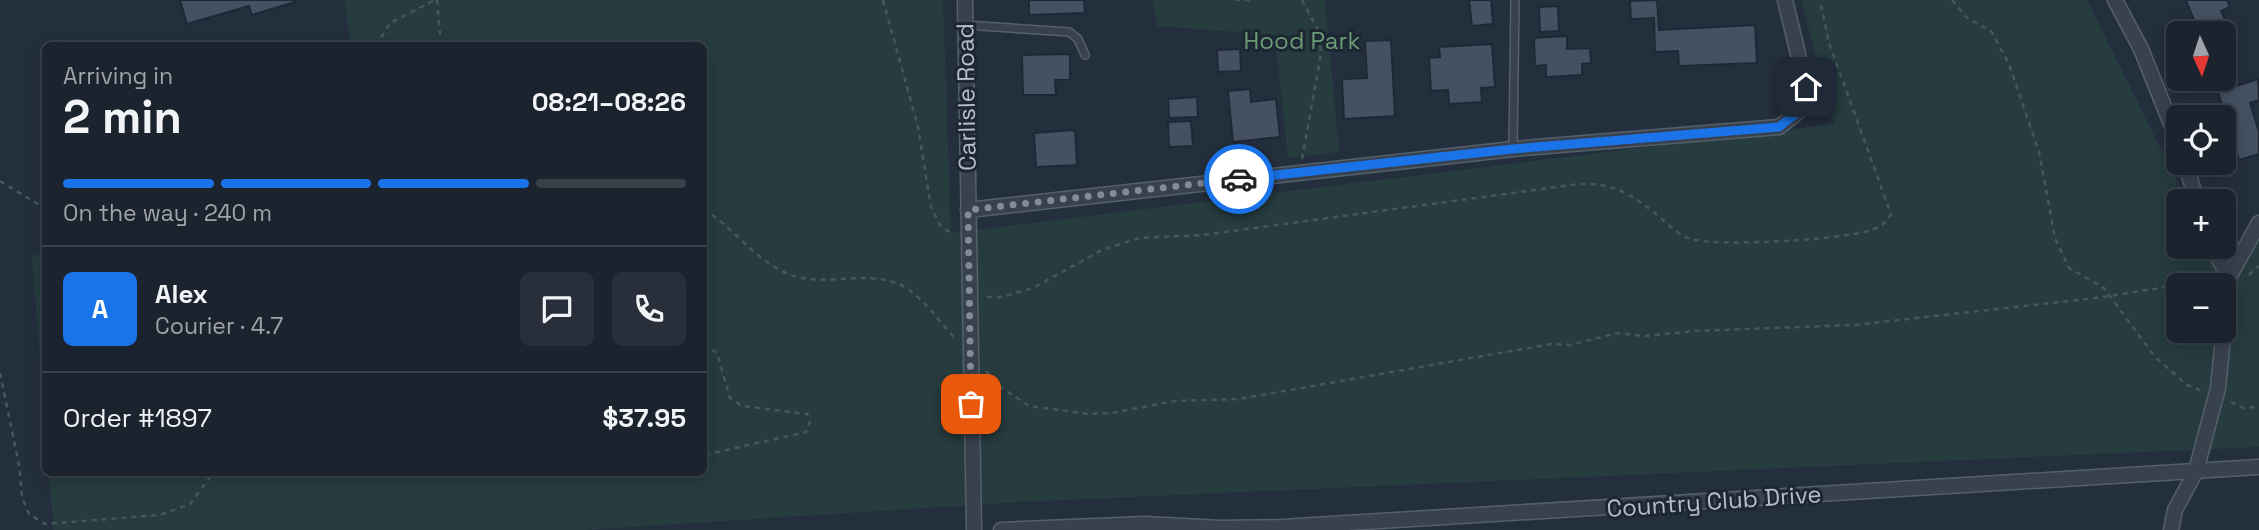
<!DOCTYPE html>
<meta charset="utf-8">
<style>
:root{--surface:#1b232e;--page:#282f3a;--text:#f1f3f6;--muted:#a0a4aa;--line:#39404a;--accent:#1a73e8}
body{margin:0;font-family:"Space Grotesk",sans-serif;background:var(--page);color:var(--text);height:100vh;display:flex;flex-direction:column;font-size:26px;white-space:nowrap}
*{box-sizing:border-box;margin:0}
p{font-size:23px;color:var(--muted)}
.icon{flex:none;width:38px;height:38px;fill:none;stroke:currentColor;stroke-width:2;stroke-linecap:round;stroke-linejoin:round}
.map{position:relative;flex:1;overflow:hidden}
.panel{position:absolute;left:42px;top:42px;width:665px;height:434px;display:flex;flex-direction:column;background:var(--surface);border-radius:10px;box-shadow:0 4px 18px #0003,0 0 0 2px var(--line)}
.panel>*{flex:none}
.needle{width:46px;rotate:177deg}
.tools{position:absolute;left:2166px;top:21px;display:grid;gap:14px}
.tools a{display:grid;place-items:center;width:70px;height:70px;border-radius:10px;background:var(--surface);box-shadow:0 4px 18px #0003,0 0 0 2px var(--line);font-size:35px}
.pin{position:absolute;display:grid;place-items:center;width:60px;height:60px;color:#fff;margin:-30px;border-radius:14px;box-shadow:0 4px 10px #0006}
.courier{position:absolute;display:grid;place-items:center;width:70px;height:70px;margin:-35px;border:5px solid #1a73e8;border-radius:50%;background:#fff;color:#222;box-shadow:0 2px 9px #0007}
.headline em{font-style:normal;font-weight:800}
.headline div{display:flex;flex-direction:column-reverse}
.headline{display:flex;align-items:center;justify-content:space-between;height:119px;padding:0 21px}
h1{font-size:46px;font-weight:800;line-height:52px}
.bar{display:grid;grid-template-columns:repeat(4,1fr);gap:10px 7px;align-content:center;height:84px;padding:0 21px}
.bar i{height:9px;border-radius:5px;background:var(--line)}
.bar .selected{background:var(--accent)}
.bar p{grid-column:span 4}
.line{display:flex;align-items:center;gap:18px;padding:0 21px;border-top:2px solid var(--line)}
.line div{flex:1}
.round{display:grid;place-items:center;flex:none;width:74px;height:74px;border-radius:10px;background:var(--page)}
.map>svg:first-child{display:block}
.green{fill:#263c3f;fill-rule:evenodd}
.building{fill:#455162;stroke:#1f2835;stroke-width:2}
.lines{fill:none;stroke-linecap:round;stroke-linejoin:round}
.service-casing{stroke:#565f6c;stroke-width:10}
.minor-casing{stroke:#565f6c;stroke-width:17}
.path{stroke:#44595c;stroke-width:2.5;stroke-dasharray:5 5;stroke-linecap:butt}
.service{stroke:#38414e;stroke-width:7}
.minor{stroke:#38414e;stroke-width:14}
.done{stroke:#828b98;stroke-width:7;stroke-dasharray:0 12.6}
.route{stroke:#1a73e8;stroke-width:9}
.labels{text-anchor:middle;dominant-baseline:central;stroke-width:6;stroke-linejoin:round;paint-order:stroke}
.park-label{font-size:24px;fill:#6b9a76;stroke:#1d2633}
.street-label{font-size:24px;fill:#b4bcc9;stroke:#1d2633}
</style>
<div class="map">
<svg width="2259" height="530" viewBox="0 0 2259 530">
<rect width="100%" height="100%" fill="#242f3e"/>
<g class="green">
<path d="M 344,0 L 943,0 L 951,233 L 1834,124 L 1801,0 L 2087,0 L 2187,201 L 2179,201 L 2179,247 L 2210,247 L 2219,265 L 2259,231 L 2259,447 L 1021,502 L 584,530 L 54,530 L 49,473 L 704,472 L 704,46 L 351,45 ZM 2179,285 L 2224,285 L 2224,331 L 2179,331 Z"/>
<path d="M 1153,0 L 1325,0 L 1339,152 L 1288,158 L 1275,35 L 1157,26 Z"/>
<path d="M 45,253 L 46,253 L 45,426 L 32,256 Z"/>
</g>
<g class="building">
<path d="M 180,0 L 294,0 L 295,2 L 252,15 L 249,6 L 187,24 Z"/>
<path d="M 1029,0 L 1084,0 L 1085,13 L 1029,15 Z"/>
<path d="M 1469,0 L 1491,0 L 1493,24 L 1472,26 Z"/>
<path d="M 1657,0 L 1659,30 L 1755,25 L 1757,63 L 1679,66 L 1678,51 L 1655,52 L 1654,18 L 1631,19 L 1630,1 Z"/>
<path d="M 2186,0 L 2227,0 L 2230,7 L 2221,11 L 2225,19 L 2198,30 Z"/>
<path d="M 1558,6 L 1559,31 L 1540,32 L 1539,7 Z"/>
<path d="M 1567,36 L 1567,49 L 1590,48 L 1591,63 L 1582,64 L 1582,75 L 1546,77 L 1546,65 L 1535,66 L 1534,38 Z"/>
<path d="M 1391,40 L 1395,116 L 1344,119 L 1342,79 L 1367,78 L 1365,41 Z"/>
<path d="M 1492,44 L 1495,87 L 1481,88 L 1482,102 L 1449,104 L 1448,90 L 1431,91 L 1429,58 L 1440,57 L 1439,47 Z"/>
<path d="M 1240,49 L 1241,71 L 1218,72 L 1217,50 Z"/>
<path d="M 1070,54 L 1070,80 L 1055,80 L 1056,95 L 1023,95 L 1022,55 Z"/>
<path d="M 2258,79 L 2259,100 L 2250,103 L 2259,132 L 2259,154 L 2239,160 L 2218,92 Z"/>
<path d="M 1250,89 L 1251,102 L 1276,99 L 1280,137 L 1233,142 L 1228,91 Z"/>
<path d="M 1197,97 L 1198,117 L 1169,118 L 1168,99 Z"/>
<path d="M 1191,121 L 1193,146 L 1169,147 L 1168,122 Z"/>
<path d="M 1075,130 L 1077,165 L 1036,167 L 1034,133 Z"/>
</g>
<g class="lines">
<g class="service-casing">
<g id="service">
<path d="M 965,25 L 1069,32 L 1078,39 L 1085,55"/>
<path d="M 1513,149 L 1515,0"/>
</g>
</g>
<g class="minor-casing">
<g id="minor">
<path d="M 965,0 L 974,530"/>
<path d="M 2115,0 L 2141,49 L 2179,144"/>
<path d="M 2185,163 L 2197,201"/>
<path d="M 968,210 L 1513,149 L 1779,127 L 1798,112 L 1806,87 L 1785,0"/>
<path d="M 2212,247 L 2229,277"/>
<path d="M 1001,530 L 1145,524 L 1221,528 L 1282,527 L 2259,467"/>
<path d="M 2171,530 L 2175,510 L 2196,471 L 2218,388 L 2229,277 L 2259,223"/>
</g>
</g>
<g class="path">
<path d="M 437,0 L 441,46"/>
<path d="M 883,0 L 918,127 L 931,207 L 941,227 L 953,234"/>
<path d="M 1235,0 L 1252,0"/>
<path d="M 1952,0 L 1967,18 L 1991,31 L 2009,64 L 2039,152 L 2055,238 L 2069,268 L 2104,288 L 2155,357 L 2187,385 L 2202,391"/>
<path d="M 376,46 L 390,23 L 435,0"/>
<path d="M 1302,159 L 1321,54 L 1319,32 L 1302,0"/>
<path d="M 0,181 L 46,209"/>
<path d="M 704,209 C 732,227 753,257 784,272 C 818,289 861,270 896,283 C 918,290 939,322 955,338"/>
<path d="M 2249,275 L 2259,266"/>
<path d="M 987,297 L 1002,297 L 1033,288 L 1102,250 L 1139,238 L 1203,235 L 1579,184 C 1616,182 1636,197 1664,221 C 1673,229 1682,238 1695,240 C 1725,246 1843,240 1871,230 C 1880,227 1887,222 1891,214 L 1829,43 L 1820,0"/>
<path d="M 704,344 L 717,353 L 730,398 L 742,406 L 807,414 L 810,422 L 806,432 L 704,455"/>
<path d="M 986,371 L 1002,388 L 1029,406 L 1088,414 L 1112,413 L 1174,401 L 1239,399 L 1551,344 L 1570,345 L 1617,333 L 1645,336 L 1695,331 L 1854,325 L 2096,298 L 2211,280"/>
<path d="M 0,373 L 19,465 L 22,497 L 29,514 L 45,524 L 160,515 L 190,504 L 214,472"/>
<path d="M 2231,402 L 2243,408 L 2259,407"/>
</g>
<use href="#service" class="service"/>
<use href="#minor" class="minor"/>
</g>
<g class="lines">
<path class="done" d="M 971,404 L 968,210 L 1239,179"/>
<path class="route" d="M 1239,179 L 1513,149 L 1779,127 L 1798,112 L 1806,87"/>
</g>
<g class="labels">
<g class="park-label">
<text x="1302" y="40">Hood Park</text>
</g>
<g class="street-label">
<text transform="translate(966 97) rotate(-91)">Carlisle Road</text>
<text transform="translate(1714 501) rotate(-4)">Country Club Drive</text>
</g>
</g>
</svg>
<div class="tools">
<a><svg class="needle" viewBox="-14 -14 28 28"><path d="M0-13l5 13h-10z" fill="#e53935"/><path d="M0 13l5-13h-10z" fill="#a0a4aa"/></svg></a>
<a><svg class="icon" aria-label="locate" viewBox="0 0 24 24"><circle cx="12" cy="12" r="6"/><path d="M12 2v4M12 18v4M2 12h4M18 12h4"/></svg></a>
<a>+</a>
<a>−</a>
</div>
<div class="pin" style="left:971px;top:404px;background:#ea580c"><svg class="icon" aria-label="bag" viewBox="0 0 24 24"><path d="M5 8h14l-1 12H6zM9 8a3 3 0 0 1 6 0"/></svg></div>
<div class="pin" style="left:1806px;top:87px;background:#1f2937"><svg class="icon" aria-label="home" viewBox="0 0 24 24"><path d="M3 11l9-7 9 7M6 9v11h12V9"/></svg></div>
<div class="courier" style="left:1239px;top:179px"><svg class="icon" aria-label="car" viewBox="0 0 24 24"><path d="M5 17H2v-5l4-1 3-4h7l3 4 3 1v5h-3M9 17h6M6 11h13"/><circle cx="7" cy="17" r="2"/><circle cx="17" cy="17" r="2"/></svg></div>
<section class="panel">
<div class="headline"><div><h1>2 min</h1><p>Arriving in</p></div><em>08:21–08:26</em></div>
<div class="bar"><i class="selected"></i><i class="selected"></i><i class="selected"></i><i></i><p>On the way · 240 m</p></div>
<div class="line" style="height:126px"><b class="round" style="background:var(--accent);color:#fff">A</b><div><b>Alex</b><p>Courier · 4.7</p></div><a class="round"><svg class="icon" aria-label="chat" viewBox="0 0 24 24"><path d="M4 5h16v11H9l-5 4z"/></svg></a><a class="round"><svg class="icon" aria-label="phone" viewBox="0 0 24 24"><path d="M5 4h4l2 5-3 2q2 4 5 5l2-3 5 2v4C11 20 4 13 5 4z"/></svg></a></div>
<div class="line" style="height:91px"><div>Order #1897</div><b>$37.95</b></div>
</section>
</div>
